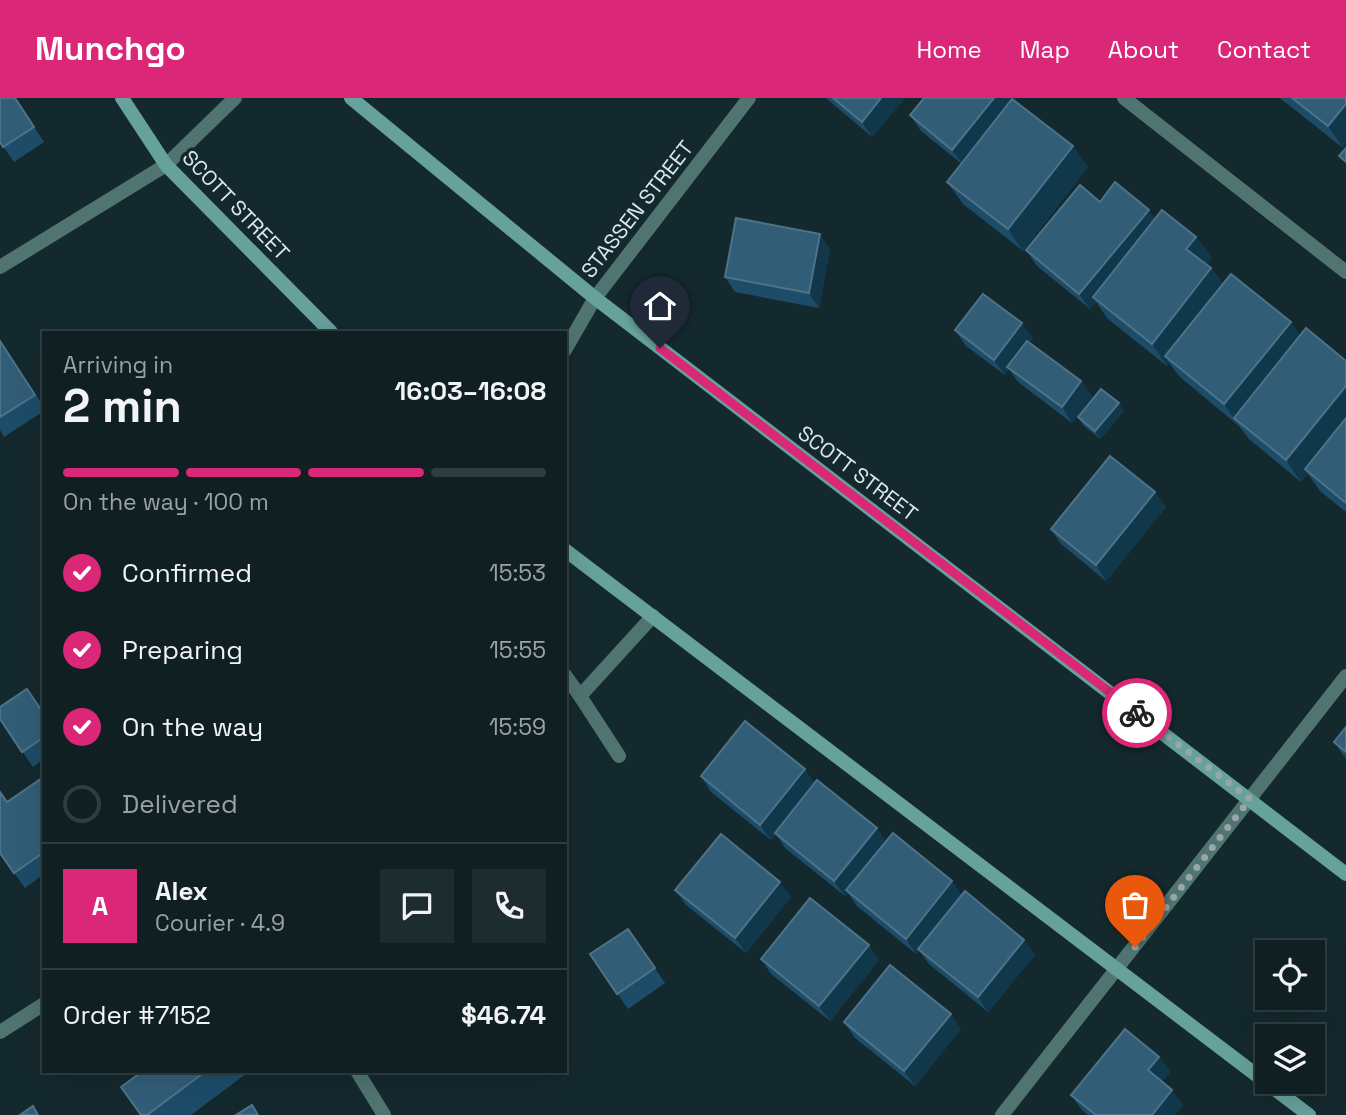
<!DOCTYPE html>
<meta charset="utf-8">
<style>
:root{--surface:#0f1f22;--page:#1d2c2f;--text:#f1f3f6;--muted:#9ba2a5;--line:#2f3d40;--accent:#db2777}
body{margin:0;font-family:"Space Grotesk",sans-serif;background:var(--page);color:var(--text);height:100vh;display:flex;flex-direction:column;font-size:26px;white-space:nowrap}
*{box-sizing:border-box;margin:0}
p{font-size:23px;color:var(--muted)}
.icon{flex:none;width:38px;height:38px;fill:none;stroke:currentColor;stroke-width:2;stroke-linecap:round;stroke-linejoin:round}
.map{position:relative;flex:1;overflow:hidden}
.sheet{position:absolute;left:42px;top:233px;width:525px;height:742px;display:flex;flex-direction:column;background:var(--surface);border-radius:0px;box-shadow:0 7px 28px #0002,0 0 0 2px var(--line)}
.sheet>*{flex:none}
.fabs{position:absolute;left:1255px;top:842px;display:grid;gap:14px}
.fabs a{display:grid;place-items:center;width:70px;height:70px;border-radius:0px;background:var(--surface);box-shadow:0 7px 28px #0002,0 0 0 2px var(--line);font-size:35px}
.pin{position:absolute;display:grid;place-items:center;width:60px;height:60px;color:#fff;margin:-72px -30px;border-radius:50% 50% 50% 0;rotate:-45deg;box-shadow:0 0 7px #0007}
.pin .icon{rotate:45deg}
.courier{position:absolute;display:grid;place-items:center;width:70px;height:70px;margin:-35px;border:5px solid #db2777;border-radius:50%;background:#fff;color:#222;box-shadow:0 2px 9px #0007}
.headline em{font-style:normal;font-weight:600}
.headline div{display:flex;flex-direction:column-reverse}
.headline{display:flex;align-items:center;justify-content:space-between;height:119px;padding:0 21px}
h1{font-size:46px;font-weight:600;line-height:52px}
.bar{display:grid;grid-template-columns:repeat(4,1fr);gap:10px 7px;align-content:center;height:84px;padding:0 21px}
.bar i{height:9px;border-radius:5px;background:var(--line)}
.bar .current{background:var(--accent)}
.bar p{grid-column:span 4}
.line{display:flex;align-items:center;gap:18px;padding:0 21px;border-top:2px solid var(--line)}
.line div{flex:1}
.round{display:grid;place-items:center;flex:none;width:74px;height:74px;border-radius:0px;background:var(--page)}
ol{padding:0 21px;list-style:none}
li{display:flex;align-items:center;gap:21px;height:77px}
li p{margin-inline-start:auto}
li .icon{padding:7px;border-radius:50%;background:var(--accent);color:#fff;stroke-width:4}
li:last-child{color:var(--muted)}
li i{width:38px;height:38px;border:4px solid var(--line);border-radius:50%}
header{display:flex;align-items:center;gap:42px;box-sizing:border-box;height:98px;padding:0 35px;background:var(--accent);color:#fff}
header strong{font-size:33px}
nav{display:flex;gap:38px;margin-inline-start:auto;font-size:24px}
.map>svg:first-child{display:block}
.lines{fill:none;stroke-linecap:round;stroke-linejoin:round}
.lane{stroke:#507470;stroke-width:14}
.street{stroke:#507470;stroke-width:14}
.secondary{stroke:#66a19b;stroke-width:14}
.wall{fill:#1d4c69}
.shaded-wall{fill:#11374b}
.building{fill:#325d77;stroke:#4c7389;stroke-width:2}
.done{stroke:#96a6aa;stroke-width:7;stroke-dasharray:0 12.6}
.route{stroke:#db2777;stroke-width:9}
.labels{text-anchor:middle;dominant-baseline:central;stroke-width:7;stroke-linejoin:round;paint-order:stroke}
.street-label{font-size:21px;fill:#dce9ec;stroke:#14292e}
</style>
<header>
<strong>Munchgo</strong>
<nav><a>Home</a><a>Map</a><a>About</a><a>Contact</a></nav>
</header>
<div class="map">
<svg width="1346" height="1017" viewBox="0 0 1346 1017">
<rect width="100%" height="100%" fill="#14292e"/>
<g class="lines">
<g class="lane">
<path d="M 565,577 L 580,598"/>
<path d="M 619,658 L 580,598 L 653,518"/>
</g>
<g class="street">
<path d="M 1124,0 L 1346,174"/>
<path d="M 0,169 L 166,67 L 235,0"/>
<path d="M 565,252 L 595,200 L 749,0"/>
<path d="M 0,934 L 44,906"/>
<path d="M 357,973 L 384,1017"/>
<path d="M 1002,1017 L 1346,578"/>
</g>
<g class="secondary">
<path d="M 122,0 L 166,67 L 331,234"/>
<path d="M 351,0 L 595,200 L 1346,776"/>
<path d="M 565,452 L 1309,1017"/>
</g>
</g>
<g class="wall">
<path d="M 0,0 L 15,0 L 44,44 L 14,64 L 0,44 Z"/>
<path d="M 826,0 L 905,0 L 872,39 Z"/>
<path d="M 1280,0 L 1346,0 L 1343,50 Z"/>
<path d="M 1015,3 L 1073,48 L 1088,69 L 1023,153 L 963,106 L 947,84 L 962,66 L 921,33 L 910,17 Z"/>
<path d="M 1100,104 L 1155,121 L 1196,139 L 1212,160 L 1206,166 L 1211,170 L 1223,186 L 1291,224 L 1300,238 L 1346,263 L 1346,414 L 1320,393 L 1308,376 L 1301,384 L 1249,341 L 1239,328 L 1180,279 L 1169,265 L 1167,268 L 1108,221 L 1096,204 L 1090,211 L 1037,168 L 1026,152 Z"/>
<path d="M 830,151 L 819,210 L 735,194 L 725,179 Z"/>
<path d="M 955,232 L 1033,240 L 1029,245 L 1081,283 L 1092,298 L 1072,325 L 1018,284 L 1009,271 L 1005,277 L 966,248 Z"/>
<path d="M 0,243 L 44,309 L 44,313 L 4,339 L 0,332 Z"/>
<path d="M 1124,313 L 1100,341 L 1083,327 L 1078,319 Z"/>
<path d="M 1166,409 L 1106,483 L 1061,446 L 1051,431 Z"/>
<path d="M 44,615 L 44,661 L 33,669 L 0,621 Z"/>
<path d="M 1346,629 L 1346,661 L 1334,644 Z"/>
<path d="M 701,678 L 814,685 L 886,743 L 1024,842 L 1035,857 L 988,914 L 929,866 L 919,852 L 916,856 L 857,808 L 848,795 L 845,798 L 785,750 L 776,736 L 771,742 L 711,694 Z"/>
<path d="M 44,682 L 44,776 L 25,790 L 0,755 L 7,704 Z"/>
<path d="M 675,792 L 791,799 L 746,855 L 686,807 Z"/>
<path d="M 628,831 L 665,885 L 628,911 L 590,856 Z"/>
<path d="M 761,861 L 879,862 L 830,923 L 771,876 Z"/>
<path d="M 844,924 L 961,931 L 915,988 L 855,940 Z"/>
<path d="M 1159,959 L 1170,974 L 1162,984 L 1183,1007 L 1175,1017 L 1088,1017 L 1082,1012 L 1071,997 Z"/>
<path d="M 143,973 L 250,973 L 191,1017 L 141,1017 L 121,989 Z"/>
</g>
<g class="shaded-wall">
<path d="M 881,0 L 905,0 L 872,39 L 862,24 Z"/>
<path d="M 994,0 L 1017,0 L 963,67 L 952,52 Z"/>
<path d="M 1346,6 L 1346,46 L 1343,50 L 1328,28 Z"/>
<path d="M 1073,48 L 1088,69 L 1023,153 L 1008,131 Z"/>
<path d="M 1149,112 L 1160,127 L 1093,199 L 1096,204 L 1090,211 L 1079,196 Z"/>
<path d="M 820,136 L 830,151 L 819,210 L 809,195 Z"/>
<path d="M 1196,139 L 1212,160 L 1202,173 L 1186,151 Z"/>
<path d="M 1211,170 L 1227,192 L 1165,258 L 1169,265 L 1167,268 L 1152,246 Z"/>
<path d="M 1291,224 L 1306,246 L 1234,320 L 1224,306 Z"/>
<path d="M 1022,225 L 1033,240 L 1009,271 L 1007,269 L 1009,271 L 1005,277 L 994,262 Z"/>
<path d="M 1081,283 L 1092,298 L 1072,325 L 1062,309 Z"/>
<path d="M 1346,288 L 1346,328 L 1305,371 L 1308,376 L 1301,384 L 1286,362 Z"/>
<path d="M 1119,305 L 1124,313 L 1100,341 L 1095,333 Z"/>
<path d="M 1155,394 L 1166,409 L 1106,483 L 1096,467 Z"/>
<path d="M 805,671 L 816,687 L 771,742 L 760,727 Z"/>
<path d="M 877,730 L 887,746 L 845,798 L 834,783 Z"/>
<path d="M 952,783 L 963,798 L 916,856 L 906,841 Z"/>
<path d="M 780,784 L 791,799 L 746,855 L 735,840 Z"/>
<path d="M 1024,842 L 1035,857 L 988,914 L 978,899 Z"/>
<path d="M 869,847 L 879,862 L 830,923 L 819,908 Z"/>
<path d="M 951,916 L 961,931 L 915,988 L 904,973 Z"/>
<path d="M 1159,959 L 1170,974 L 1159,988 L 1148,972 Z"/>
<path d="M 1172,992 L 1183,1007 L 1175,1017 L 1152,1017 Z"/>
</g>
<g class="building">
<path d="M 0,0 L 15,0 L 34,29 L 3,49 L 0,44 Z"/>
<path d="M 833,0 L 881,0 L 862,24 Z"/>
<path d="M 924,0 L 994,0 L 952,52 L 910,17 Z"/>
<path d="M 1292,0 L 1346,0 L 1346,6 L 1328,28 Z"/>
<path d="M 1012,1 L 1073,48 L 1008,131 L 947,84 Z"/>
<path d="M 1346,50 L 1346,64 L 1339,58 Z"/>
<path d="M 1115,84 L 1149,112 L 1079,196 L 1026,152 L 1080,87 L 1100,104 Z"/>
<path d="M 1162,112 L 1196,139 L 1186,151 L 1211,170 L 1152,246 L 1093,199 Z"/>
<path d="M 736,120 L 820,136 L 809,195 L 725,179 Z"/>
<path d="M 1231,176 L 1291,224 L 1224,306 L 1165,258 Z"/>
<path d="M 983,196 L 1022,225 L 994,262 L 955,232 Z"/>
<path d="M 1306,230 L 1346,263 L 1346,288 L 1286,362 L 1234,320 Z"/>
<path d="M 0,243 L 35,297 L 0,319 Z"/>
<path d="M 1027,243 L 1081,283 L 1062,309 L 1007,269 Z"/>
<path d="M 1101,291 L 1119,305 L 1095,333 L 1078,319 Z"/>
<path d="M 1346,320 L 1346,405 L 1305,371 Z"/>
<path d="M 1110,358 L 1155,394 L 1096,467 L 1051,431 Z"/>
<path d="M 27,591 L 44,616 L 44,639 L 22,654 L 0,621 L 0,609 Z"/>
<path d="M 745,623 L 805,671 L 760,727 L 701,678 Z"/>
<path d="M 1346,629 L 1346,654 L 1334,644 Z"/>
<path d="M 42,680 L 44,682 L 44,754 L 14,775 L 0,755 L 0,694 L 7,704 Z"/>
<path d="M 817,682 L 877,730 L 834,783 L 775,735 Z"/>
<path d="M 893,735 L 952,783 L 906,841 L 846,792 Z"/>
<path d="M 721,736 L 780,784 L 735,840 L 675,792 Z"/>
<path d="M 965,793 L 1024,842 L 978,899 L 918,851 Z"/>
<path d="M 810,800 L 869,847 L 819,908 L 761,861 Z"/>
<path d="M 628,831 L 655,870 L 617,896 L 590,856 Z"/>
<path d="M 890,867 L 951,916 L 904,973 L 844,924 Z"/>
<path d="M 1125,931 L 1159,959 L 1148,972 L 1172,992 L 1152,1017 L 1096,1017 L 1071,997 Z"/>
<path d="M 143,973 L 206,973 L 147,1017 L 141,1017 L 121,989 Z"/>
<path d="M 252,1007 L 258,1017 L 236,1017 Z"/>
<path d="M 33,1008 L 38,1017 L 20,1017 Z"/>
</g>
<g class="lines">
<path class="done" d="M 1135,849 L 1250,701 L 1137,615"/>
<path class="route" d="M 660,250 L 1137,615"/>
</g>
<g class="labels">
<g class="street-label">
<text transform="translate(236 107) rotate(46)">SCOTT STREET</text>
<text transform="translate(637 111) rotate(-52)">STASSEN STREET</text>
<text transform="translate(858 375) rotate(37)">SCOTT STREET</text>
</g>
</g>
</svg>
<div class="fabs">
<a><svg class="icon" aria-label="locate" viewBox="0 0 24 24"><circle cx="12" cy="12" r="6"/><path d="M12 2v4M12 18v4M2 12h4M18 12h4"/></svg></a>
<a><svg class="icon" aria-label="layers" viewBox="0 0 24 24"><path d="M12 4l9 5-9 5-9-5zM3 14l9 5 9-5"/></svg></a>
</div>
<div class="pin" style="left:1135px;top:849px;background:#ea580c"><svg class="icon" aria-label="bag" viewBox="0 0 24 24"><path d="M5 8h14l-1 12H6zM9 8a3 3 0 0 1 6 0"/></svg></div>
<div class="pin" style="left:660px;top:250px;background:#1f2937"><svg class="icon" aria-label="home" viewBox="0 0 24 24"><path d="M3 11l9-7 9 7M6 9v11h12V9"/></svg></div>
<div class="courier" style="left:1137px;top:615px"><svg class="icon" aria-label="bike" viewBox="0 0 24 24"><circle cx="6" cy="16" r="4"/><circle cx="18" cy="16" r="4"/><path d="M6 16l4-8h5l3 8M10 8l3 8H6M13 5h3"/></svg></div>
<section class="sheet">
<div class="headline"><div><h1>2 min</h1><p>Arriving in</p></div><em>16:03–16:08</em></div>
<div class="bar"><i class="current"></i><i class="current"></i><i class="current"></i><i></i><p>On the way · 100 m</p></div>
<ol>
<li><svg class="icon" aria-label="check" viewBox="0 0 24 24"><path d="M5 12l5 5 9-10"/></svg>Confirmed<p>15:53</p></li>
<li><svg class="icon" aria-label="check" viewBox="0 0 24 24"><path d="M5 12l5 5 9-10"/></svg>Preparing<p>15:55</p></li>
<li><svg class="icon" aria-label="check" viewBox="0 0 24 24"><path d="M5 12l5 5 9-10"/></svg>On the way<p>15:59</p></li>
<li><i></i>Delivered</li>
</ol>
<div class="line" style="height:126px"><b class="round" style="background:var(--accent);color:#fff">A</b><div><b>Alex</b><p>Courier · 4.9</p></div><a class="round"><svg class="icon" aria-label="chat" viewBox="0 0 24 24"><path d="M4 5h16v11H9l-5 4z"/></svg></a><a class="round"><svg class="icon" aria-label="phone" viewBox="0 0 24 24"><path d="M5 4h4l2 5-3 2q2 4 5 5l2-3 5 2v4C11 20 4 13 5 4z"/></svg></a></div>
<div class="line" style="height:91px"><div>Order #7152</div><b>$46.74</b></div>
</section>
</div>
